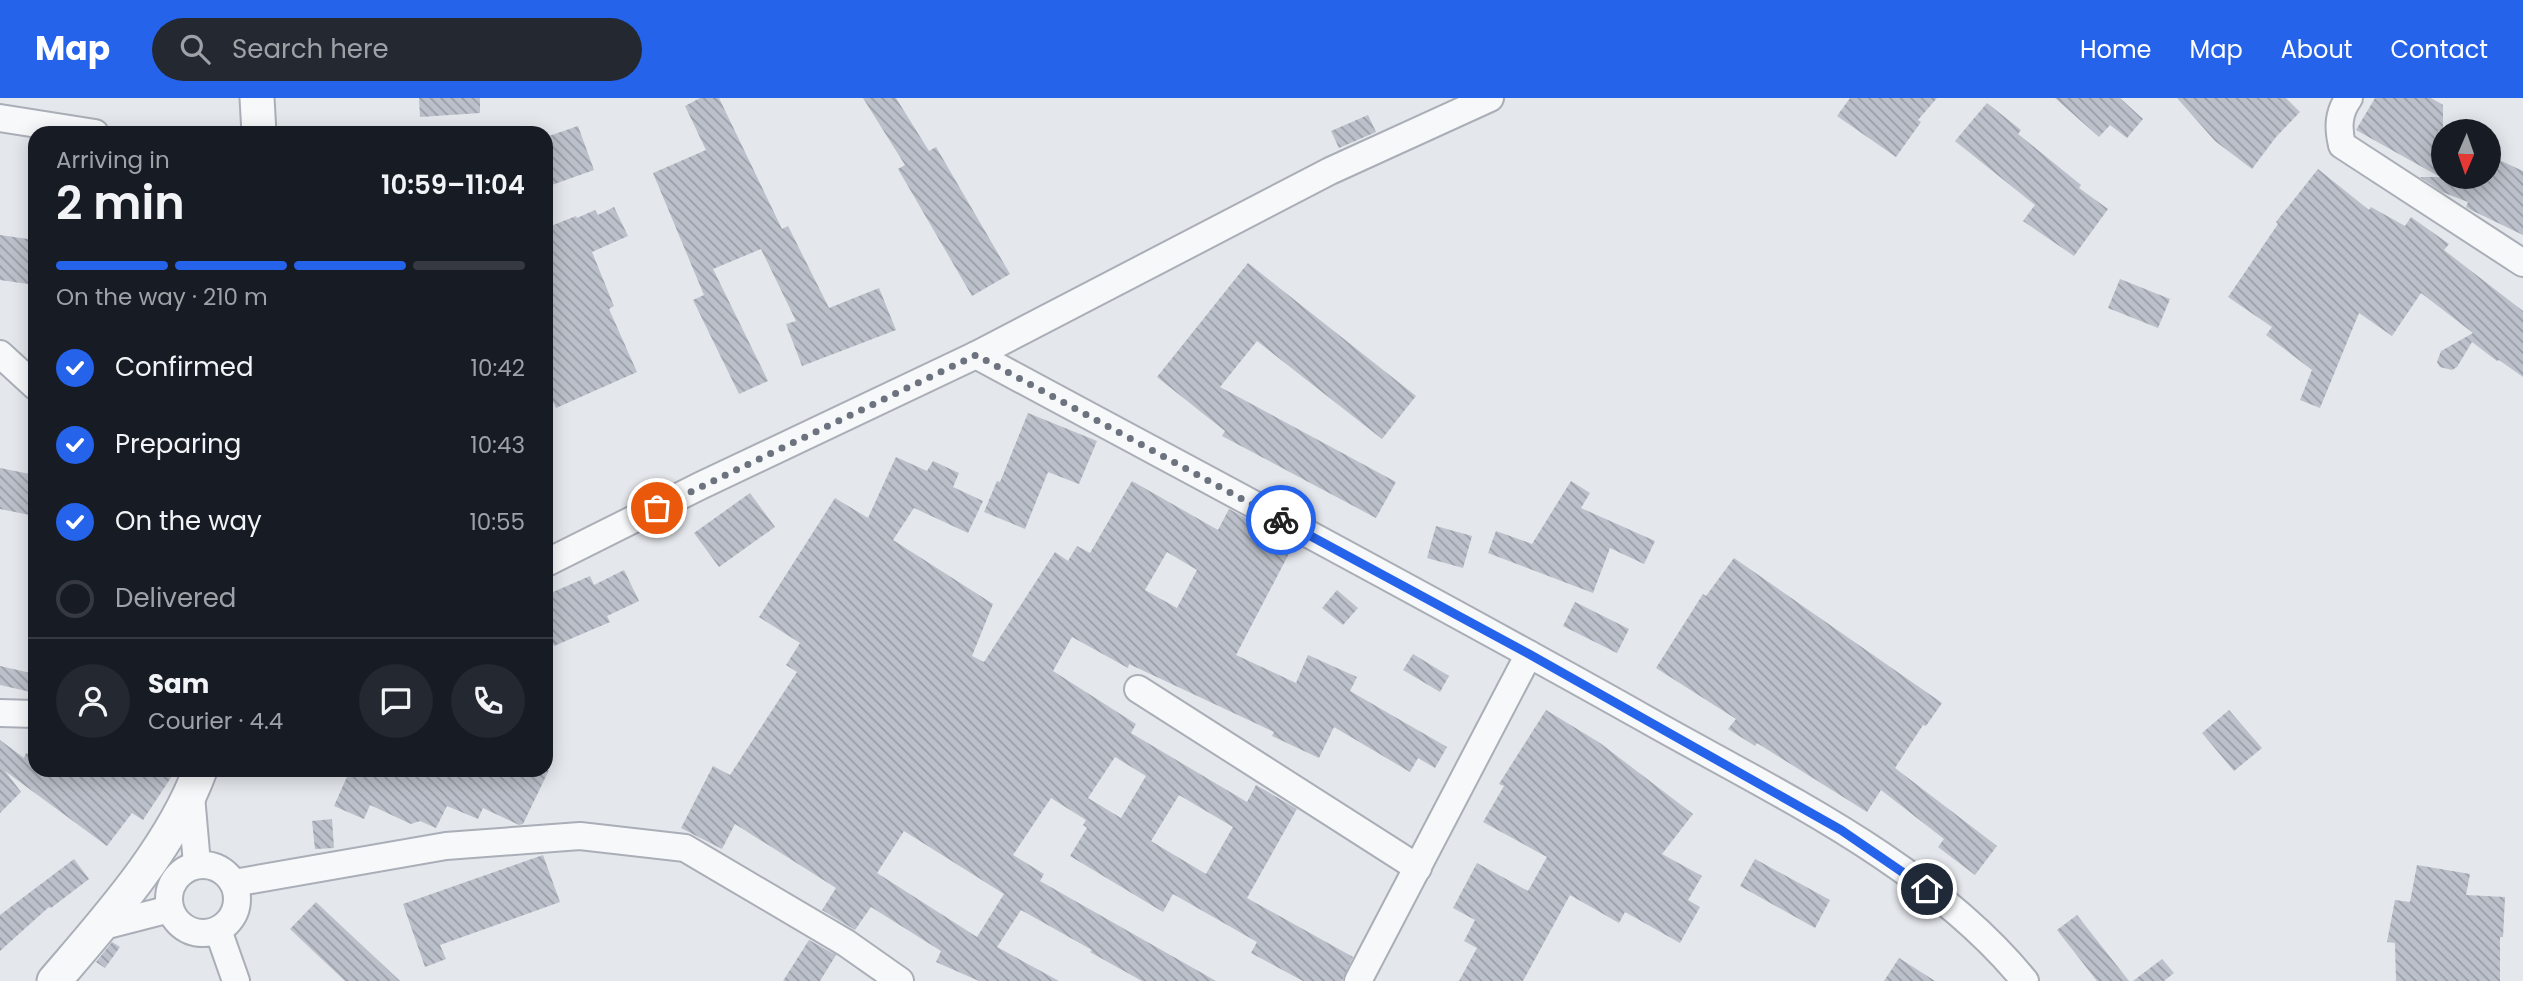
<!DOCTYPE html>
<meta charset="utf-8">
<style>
:root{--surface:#171b24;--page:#242831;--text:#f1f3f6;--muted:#9ea1a6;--line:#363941;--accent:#2563eb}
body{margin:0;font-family:Poppins,sans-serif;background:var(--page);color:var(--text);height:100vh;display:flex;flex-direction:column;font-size:26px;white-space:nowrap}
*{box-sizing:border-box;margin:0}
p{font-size:23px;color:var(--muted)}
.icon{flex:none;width:38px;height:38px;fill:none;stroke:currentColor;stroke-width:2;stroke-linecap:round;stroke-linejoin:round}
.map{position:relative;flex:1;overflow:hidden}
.details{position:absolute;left:28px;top:28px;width:525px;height:651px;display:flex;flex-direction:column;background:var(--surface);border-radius:21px;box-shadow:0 4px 18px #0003}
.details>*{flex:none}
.needle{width:46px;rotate:182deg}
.fabs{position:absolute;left:2431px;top:21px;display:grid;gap:14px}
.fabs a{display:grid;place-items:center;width:70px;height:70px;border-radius:50%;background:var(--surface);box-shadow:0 4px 18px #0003;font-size:35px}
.pin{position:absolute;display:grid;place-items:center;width:60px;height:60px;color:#fff;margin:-30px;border:4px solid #fff;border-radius:50%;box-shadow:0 2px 7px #0007}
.courier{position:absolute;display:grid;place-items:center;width:70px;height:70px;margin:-35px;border:5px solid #2563eb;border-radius:50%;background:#fff;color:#222;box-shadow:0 2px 9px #0007}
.head em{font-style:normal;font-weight:600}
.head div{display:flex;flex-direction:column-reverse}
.head{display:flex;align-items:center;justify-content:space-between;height:119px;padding:0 28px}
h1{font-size:46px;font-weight:600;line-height:52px}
.bar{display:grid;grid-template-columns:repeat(4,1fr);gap:10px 7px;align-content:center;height:84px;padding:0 28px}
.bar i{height:9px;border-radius:5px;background:var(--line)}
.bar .selected{background:var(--accent)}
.bar p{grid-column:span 4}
.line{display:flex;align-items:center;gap:18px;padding:0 28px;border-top:2px solid var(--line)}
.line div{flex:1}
.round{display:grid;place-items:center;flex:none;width:74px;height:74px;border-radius:37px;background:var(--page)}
ol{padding:0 28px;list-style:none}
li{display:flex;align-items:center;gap:21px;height:77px}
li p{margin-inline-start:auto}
li .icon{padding:7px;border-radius:50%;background:var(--accent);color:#fff;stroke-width:4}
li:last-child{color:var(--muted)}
li i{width:38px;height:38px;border:4px solid var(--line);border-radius:50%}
header{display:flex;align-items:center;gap:42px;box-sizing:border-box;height:98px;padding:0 35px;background:var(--accent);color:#fff}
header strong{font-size:33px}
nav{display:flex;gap:38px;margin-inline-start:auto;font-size:24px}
.search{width:490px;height:63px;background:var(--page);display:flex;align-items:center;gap:18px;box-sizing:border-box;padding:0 24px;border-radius:38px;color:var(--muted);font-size:26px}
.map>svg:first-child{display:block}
.building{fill:url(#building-back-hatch);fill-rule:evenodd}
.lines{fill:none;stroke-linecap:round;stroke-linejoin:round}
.minor-casing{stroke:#a9aeb7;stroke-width:30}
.tertiary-casing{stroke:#a9aeb7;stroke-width:37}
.minor{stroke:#f7f8fa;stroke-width:26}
.tertiary{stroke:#f7f8fa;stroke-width:33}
.done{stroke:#6c737f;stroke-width:7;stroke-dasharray:0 12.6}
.route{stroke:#2563eb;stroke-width:9}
</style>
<header>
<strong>Map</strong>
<div class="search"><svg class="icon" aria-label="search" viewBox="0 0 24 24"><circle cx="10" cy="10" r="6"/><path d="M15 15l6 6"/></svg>Search here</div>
<nav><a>Home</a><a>Map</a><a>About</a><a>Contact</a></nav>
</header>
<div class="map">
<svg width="2523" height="883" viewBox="0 0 2523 883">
<defs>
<pattern id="building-back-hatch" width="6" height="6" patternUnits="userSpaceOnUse" patternTransform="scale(1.75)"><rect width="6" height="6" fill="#bbc0ca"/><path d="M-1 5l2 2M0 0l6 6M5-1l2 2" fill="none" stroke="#989da6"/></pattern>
</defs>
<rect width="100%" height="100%" fill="#e4e7ec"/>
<g class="building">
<path d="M 419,0 L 480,0 L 480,15 L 420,19 Z"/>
<path d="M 700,0 L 719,0 L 782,131 L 788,128 L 829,210 L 879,190 L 896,232 L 802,268 L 786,226 L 796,223 L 761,151 L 713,171 L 768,283 L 739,296 L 693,202 L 704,197 L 653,75 L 706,52 L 685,8 Z"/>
<path d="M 863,0 L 896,0 L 929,53 L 936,49 L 1010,176 L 972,198 L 898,71 L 905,67 Z"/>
<path d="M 1850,0 L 1937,0 L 1918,22 L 1921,24 L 1896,59 L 1837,18 Z"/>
<path d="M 2055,0 L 2120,0 L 2143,21 L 2127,40 L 2110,27 L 2099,39 Z"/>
<path d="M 2177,0 L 2286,0 L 2300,14 L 2276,39 L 2252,71 L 2215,43 Z"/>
<path d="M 2375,0 L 2431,0 L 2443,7 L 2443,33 L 2437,33 L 2443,36 L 2443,79 L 2488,79 L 2488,57 L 2523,73 L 2523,137 L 2471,112 L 2466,109 L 2468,104 L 2442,94 L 2420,79 L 2440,79 L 2356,32 Z"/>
<path d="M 1987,5 L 2021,32 L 2018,36 L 2081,87 L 2079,90 L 2108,111 L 2074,158 L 2023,123 L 2035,107 L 1955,43 Z"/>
<path d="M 1368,17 L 1376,34 L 1339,50 L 1331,33 Z"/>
<path d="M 578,28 L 594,72 L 546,89 L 546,39 Z"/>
<path d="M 2318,71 L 2369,112 L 2371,109 L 2405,128 L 2411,119 L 2449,146 L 2444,152 L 2523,213 L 2523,279 L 2499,262 L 2497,263 L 2472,244 L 2457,269 L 2452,272 L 2440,269 L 2437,264 L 2441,253 L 2473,235 L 2421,195 L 2392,238 L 2359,215 L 2320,310 L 2300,302 L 2312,272 L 2266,237 L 2272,229 L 2228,199 L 2278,126 L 2276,124 Z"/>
<path d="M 614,109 L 628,138 L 592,154 L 614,208 L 609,211 L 637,274 L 556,310 L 546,287 L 546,130 L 576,118 L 577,120 L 595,112 L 598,117 Z"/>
<path d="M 0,137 L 35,142 L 35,187 L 0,182 Z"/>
<path d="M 1248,165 L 1416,298 L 1382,341 L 1257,243 L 1220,289 L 1396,384 L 1376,420 L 1222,338 L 1225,333 L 1157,279 Z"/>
<path d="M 2120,181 L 2170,201 L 2158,230 L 2108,210 Z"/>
<path d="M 1028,315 L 1097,343 L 1079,386 L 1048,374 L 1025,431 L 984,414 L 997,383 L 1000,384 Z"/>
<path d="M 896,359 L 927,373 L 933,363 L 959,375 L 953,389 L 983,403 L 968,435 L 914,410 L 893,442 L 993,506 L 972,558 L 984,564 L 1055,454 L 1068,463 L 1077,448 L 1090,455 L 1132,383 L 1218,432 L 1229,411 L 1294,446 L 1236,557 L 1296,585 L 1308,557 L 1357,579 L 1350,593 L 1447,649 L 1435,670 L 1418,660 L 1410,674 L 1334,629 L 1319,660 L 1272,638 L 1274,634 L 1129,566 L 1128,570 L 1072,539 L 1053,573 L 1136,626 L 1131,635 L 1247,704 L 1256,687 L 1297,711 L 1247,800 L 1353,859 L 1342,883 L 1303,883 L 1251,855 L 1257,844 L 1173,796 L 1163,814 L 1070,758 L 1087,730 L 1083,727 L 1086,722 L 1051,700 L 1013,757 L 1044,776 L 1040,783 L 1216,883 L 1142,883 L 1090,854 L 1092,852 L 1021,812 L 997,849 L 1059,883 L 979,883 L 936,864 L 941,853 L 871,809 L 855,832 L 822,812 L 836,790 L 735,726 L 722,751 L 681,730 L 713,668 L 730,677 L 797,574 L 786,567 L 800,545 L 759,519 L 835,400 L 868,420 ZM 1167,454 L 1197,472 L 1177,510 L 1145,492 ZM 1115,659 L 1146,678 L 1121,720 L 1088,700 ZM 1179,697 L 1233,729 L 1206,776 L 1151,743 ZM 904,733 L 1004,796 L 977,839 L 877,775 Z"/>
<path d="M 0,370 L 35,377 L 35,418 L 0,411 Z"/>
<path d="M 1571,383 L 1590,395 L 1581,410 L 1655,443 L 1644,466 L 1610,450 L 1593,495 L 1488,455 L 1496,433 L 1532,446 Z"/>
<path d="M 750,395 L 775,429 L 719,469 L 694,435 Z"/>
<path d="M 1436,428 L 1472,438 L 1463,470 L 1427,460 Z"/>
<path d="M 1734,460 L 1942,605 L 1926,628 L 1923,627 L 1895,670 L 1997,748 L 1975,777 L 1938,749 L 1944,741 L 1881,692 L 1867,714 L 1757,645 L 1755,648 L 1728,631 L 1736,621 L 1656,570 L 1703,496 L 1706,498 Z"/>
<path d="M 624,472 L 639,503 L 607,518 L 610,524 L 554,548 L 546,528 L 546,497 L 590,478 L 594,487 Z"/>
<path d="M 1337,492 L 1358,510 L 1343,527 L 1322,510 Z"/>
<path d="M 1575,504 L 1629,531 L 1617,555 L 1563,528 Z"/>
<path d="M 1413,556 L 1449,578 L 1440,594 L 1403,572 Z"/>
<path d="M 0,568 L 35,576 L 35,595 L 0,587 Z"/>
<path d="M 1546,612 L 1600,645 L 1693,716 L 1662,756 L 1702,778 L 1688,802 L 1700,809 L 1680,845 L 1625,814 L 1619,825 L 1570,797 L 1523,883 L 1459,883 L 1477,850 L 1464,843 L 1475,822 L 1453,810 L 1477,765 L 1528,793 L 1547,759 L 1483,724 L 1504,688 L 1499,686 Z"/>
<path d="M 2229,612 L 2262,650 L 2234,673 L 2202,635 Z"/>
<path d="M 0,642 L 24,660 L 26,655 L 35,660 L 35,672 L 176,672 L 143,722 L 132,715 L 107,748 L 5,673 L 21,694 L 0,715 Z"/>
<path d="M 350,672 L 549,672 L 523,726 L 519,727 L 483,710 L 478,721 L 447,708 L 436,730 L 420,723 L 411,726 L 370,707 L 364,721 L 334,708 Z"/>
<path d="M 332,721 L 334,750 L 315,751 L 312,723 Z"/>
<path d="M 543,757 L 560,804 L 440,847 L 446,861 L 425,869 L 403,806 Z"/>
<path d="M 74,761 L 89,781 L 51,810 L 49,809 L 0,853 L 0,817 Z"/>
<path d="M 1755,761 L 1830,802 L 1815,830 L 1740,788 Z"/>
<path d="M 2417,767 L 2470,776 L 2466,797 L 2505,799 L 2503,839 L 2500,839 L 2500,883 L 2396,883 L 2395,845 L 2387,844 L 2395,802 L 2410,804 Z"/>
<path d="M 316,804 L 400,883 L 345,883 L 290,831 Z"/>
<path d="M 2077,817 L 2129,883 L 2097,883 L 2057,832 Z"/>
<path d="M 809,842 L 836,857 L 820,883 L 783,883 Z"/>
<path d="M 112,844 L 120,849 L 105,870 L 96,864 Z"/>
<path d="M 1899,860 L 1935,883 L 1884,883 Z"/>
<path d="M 2162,861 L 2174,875 L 2164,883 L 2133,883 Z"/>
</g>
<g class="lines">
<g class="minor-casing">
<g id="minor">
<path d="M 2349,0 C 2338,15 2338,30 2342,47 L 2523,165"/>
<path d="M 0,20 L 95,35"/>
<path d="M 0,256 L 35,288"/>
<path d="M 976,257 C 1198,377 1422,495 1642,619 C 1772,693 1929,765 2025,883"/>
<path d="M 546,465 L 702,387 L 976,257 L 1330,73 L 1490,0"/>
<path d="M 1138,591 L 1418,770"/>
<path d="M 0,615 L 35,616"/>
<path d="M 191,698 L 197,766"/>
<circle cx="203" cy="801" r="34"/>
<path d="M 234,785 L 446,748 L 580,738 L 685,750 L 846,845 L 900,883"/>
<path d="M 100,829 L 170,811"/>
<path d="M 218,832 L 236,883"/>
<path d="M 1358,883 L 1529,556"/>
</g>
</g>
<g class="tertiary-casing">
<g id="tertiary">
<path d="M 257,0 L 259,35"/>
<path d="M 54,883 C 107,821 172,749 200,672"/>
</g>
</g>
<use href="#minor" class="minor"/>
<use href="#tertiary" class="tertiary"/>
</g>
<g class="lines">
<path class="done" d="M 657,410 L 976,257 L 1281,422"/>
<path class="route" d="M 1281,422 L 1529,556 L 1841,732 L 1927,791"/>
</g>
</svg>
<div class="fabs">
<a><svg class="needle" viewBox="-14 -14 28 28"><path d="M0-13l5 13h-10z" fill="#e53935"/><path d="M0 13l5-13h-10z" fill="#9ea1a6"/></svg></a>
</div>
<div class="pin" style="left:657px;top:410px;background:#ea580c"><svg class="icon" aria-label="bag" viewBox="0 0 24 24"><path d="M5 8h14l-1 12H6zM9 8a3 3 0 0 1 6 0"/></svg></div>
<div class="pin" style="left:1927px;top:791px;background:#1f2937"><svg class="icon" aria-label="home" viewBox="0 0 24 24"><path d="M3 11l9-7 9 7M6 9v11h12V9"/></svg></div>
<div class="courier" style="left:1281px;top:422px"><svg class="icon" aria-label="bike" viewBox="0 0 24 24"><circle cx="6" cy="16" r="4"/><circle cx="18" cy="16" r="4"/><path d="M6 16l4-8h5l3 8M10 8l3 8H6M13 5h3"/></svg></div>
<section class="details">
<div class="head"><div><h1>2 min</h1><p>Arriving in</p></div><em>10:59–11:04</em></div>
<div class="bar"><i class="selected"></i><i class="selected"></i><i class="selected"></i><i></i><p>On the way · 210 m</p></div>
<ol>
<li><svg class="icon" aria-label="check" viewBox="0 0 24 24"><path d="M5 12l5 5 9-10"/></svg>Confirmed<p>10:42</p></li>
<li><svg class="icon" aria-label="check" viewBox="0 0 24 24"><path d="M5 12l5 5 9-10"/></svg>Preparing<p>10:43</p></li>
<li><svg class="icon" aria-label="check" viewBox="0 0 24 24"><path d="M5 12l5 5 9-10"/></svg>On the way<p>10:55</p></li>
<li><i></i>Delivered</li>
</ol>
<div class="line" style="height:126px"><a class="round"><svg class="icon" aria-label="person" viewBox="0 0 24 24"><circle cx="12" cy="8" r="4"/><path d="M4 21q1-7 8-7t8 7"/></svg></a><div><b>Sam</b><p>Courier · 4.4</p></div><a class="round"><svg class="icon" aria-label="chat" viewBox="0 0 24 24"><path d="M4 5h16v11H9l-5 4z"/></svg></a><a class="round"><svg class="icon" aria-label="phone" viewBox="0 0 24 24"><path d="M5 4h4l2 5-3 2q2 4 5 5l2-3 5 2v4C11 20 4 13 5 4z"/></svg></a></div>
</section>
</div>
